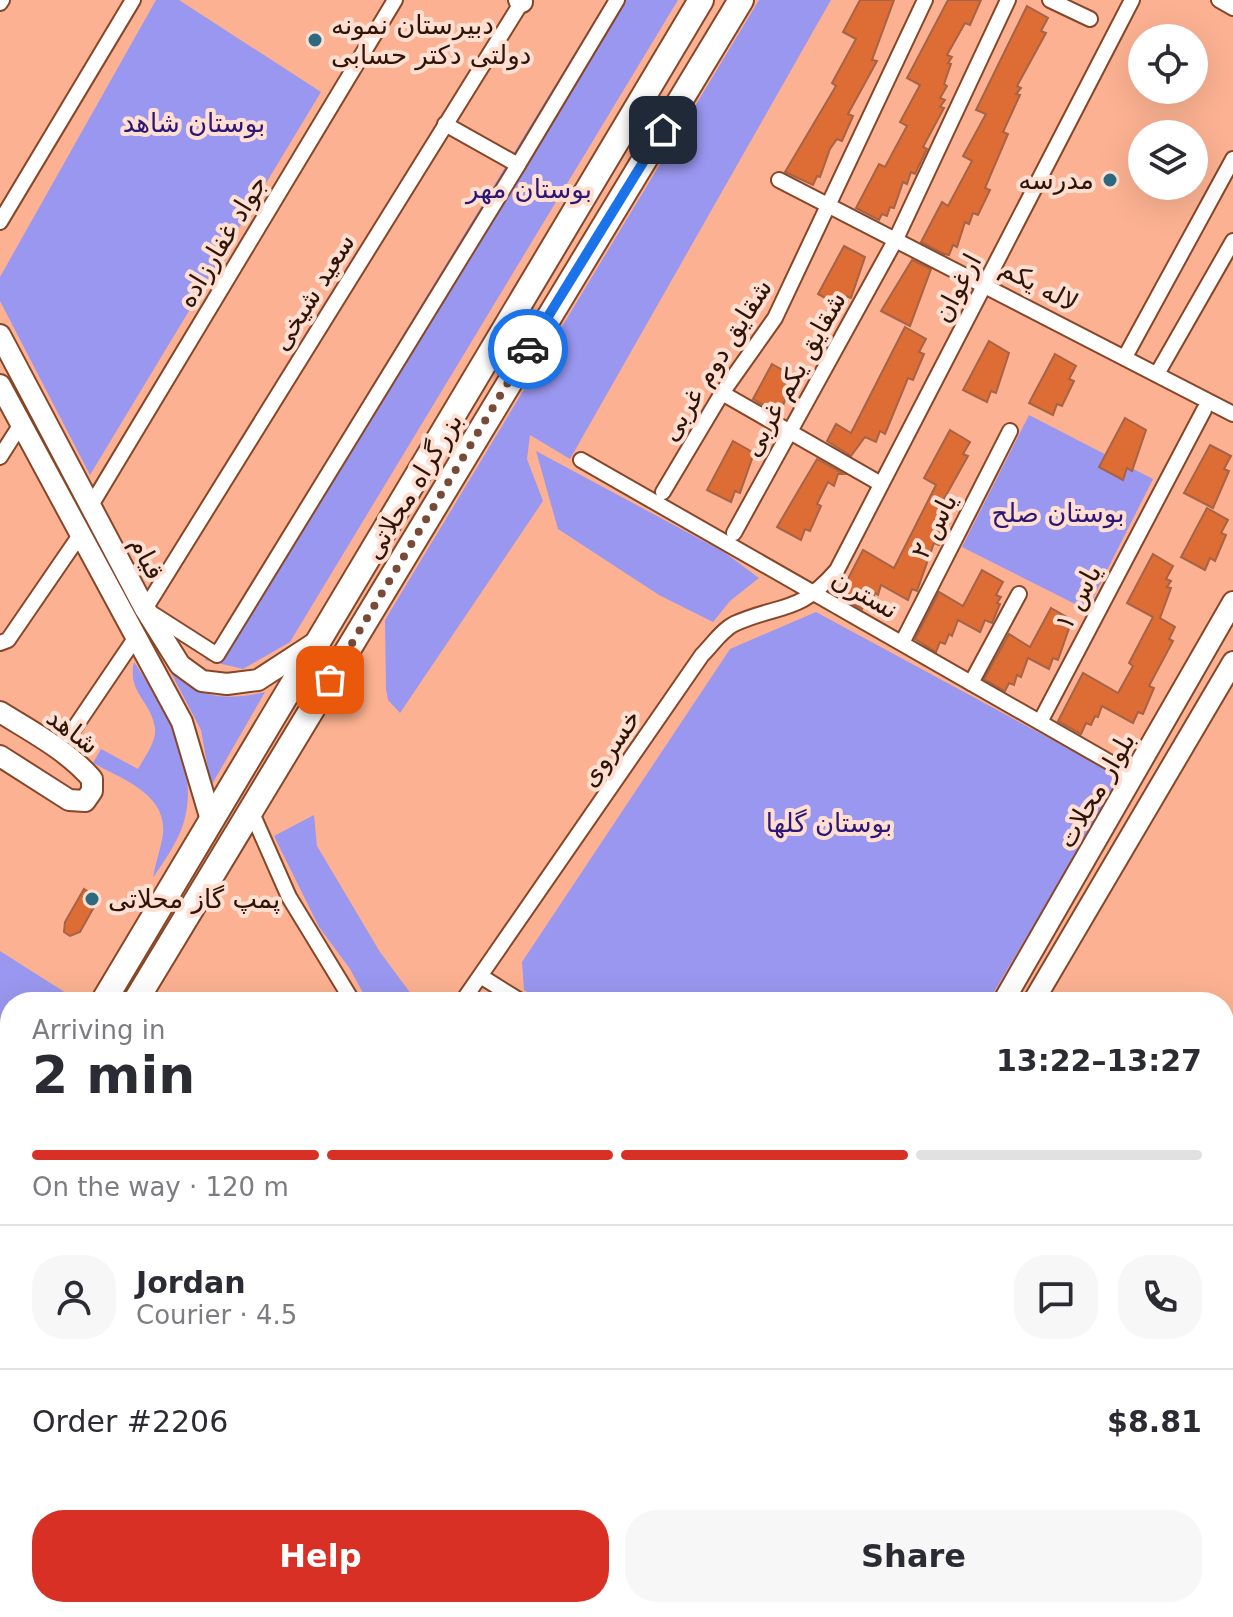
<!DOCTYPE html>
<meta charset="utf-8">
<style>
:root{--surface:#fff;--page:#f7f7f7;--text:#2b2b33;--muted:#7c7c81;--line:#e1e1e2;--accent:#d93025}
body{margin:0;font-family:"DejaVu Sans",Cairo,sans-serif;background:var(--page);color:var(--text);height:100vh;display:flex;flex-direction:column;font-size:30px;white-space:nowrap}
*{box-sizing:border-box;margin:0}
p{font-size:26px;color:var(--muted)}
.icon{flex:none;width:44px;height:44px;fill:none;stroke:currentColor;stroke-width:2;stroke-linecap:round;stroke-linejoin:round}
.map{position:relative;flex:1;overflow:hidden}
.side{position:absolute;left:0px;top:992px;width:1234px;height:626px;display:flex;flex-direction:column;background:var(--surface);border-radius:32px 32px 0 0;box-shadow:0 8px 32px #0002}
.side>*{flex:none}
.fabs{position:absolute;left:1128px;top:24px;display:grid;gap:16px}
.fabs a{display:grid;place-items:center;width:80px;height:80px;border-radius:50%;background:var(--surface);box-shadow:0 8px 32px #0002;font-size:40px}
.pin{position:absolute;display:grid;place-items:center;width:68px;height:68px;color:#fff;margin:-34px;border-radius:16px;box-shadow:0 4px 12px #0006}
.courier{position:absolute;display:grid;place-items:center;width:80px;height:80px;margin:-40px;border:6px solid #1a73e8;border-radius:50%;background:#fff;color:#222;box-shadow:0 2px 10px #0007}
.head em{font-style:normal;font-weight:700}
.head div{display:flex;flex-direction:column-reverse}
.head{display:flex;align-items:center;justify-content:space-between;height:136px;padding:0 32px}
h1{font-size:52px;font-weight:700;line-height:60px}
.bar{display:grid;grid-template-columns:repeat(4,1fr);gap:12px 8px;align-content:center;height:96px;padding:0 32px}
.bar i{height:10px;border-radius:6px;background:var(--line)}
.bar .active{background:var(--accent)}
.bar p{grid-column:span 4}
.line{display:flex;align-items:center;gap:20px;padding:0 32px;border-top:2px solid var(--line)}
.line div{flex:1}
.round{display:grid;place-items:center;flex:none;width:84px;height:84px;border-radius:32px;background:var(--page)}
.cta{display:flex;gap:16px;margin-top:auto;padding:16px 32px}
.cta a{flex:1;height:92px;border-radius:32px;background:var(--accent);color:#fff;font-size:32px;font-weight:700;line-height:92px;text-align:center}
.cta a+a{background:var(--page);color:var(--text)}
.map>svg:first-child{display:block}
.green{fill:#9a97f0}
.building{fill:#de6c35;stroke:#a66345;stroke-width:2}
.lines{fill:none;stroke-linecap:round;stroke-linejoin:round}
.street-casing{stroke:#864628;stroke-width:18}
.secondary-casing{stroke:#864628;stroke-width:24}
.primary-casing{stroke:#864628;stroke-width:26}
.highway-casing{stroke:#864628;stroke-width:28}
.street{stroke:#fff;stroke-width:14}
.secondary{stroke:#fff;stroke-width:20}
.primary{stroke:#fff;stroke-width:22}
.highway{stroke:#fff;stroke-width:24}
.done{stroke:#774b38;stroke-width:8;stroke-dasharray:0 14.4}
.route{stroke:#1a73e8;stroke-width:10}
.poi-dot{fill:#2c6a80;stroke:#fedfd2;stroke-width:3}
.labels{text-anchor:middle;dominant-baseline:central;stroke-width:8;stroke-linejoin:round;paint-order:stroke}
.poi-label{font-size:26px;fill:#2f1408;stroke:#fedfd2;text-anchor:start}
.park-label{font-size:26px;fill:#2d1676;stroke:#fedfd2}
.street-label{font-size:26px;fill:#2f1408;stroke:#fedfd2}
</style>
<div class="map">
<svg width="1233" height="1617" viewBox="0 0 1233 1617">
<rect width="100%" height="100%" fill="#fcb292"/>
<g class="green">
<path d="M 156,0 L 179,0 L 321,92 L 90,475 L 0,301 L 0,277 Z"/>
<path d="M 607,0 L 678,0 L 290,642 L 243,669 L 205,660 Z"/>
<path d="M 759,0 L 831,0 L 570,459 L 530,435 L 527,459 L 543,501 L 400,713 L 388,700 L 386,689 L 385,620 Z"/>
<path d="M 1029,415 L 1153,479 L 1087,610 L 962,547 Z"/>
<path d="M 536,451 L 724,552 L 759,578 L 730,601 L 713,622 L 659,595 L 558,529 Z"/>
<path d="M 816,612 L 1121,777 L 988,1002 L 545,1002 L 524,990 L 522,962 L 730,649 Z"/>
<path d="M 134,662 C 166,710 206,776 179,835 C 172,850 162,864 153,878 C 155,863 161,849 163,834 C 167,794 122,779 93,763 L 101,749 L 138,769 C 144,758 157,741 155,728 C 151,700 127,693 134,662 Z"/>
<path d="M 169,669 C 197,699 226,701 265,692 L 211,786 L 201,730 Z"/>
<path d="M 314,815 L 317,846 L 380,952 L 417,1002 L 368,1002 L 350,969 L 319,927 L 274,836 Z"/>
<path d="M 0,951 L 77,1000 L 10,1002 L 10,1041 L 0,1040 Z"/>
<path d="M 10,1235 L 10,1372 L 0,1389 L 0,1252 Z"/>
<path d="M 815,1608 L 922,1608 L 917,1617 L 810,1617 Z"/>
</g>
<g class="building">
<path d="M 860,0 L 894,0 L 872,60 L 877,61 L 848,114 L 853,116 L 842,141 L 837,139 L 830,149 L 820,177 L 817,176 L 813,185 L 785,172 L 836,86 L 832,83 L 856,39 L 843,32 Z"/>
<path d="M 948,0 L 981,0 L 970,25 L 965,23 L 947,55 L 952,57 L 948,63 L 951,64 L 944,84 L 947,86 L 940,98 L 945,100 L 940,107 L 944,108 L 923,147 L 927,149 L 915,174 L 911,172 L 907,184 L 903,182 L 894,208 L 890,207 L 887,216 L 882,214 L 879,220 L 856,208 L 879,164 L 885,167 L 907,126 L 900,122 L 920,85 L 907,78 Z"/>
<path d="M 1027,6 L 1048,18 L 1041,31 L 1046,33 L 1017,86 L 1021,88 L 1016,94 L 1020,95 L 1003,132 L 1008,134 L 985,188 L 990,190 L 978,215 L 973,213 L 969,224 L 965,222 L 957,247 L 953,245 L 949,255 L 944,254 L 921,242 L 942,202 L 948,206 L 972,161 L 963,156 L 986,114 L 976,110 Z"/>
<path d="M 844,246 L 865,257 L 851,298 L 846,296 L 842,307 L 818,294 Z"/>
<path d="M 912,260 L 931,269 L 910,326 L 881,311 Z"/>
<path d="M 905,327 L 926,339 L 919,352 L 924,354 L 913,380 L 908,378 L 885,434 L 880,431 L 876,442 L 865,437 L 851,456 L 827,441 L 836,424 L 851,433 Z"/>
<path d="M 989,341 L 1009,353 L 996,393 L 991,391 L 987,402 L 963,390 Z"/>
<path d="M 1055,354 L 1076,366 L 1069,379 L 1074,381 L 1062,406 L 1057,404 L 1053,415 L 1029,403 Z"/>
<path d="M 772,364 L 793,376 L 780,415 L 753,399 Z"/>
<path d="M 1125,418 L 1146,430 L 1132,471 L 1127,468 L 1123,480 L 1099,467 Z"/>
<path d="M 950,430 L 970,442 L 963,454 L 968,456 L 944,499 L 953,504 L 946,517 L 951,519 L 939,545 L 934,543 L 917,591 L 912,589 L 908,600 L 881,585 L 878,595 L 875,593 L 871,603 L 866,601 L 862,609 L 839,596 L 863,550 L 894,568 L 936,485 L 924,478 Z"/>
<path d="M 733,441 L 754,453 L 740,493 L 735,491 L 731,502 L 707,490 Z"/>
<path d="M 1210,445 L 1231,456 L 1224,469 L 1229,471 L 1213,508 L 1184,493 Z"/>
<path d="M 817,459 L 844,474 L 838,474 L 834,486 L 828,482 L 817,504 L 821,506 L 810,531 L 805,529 L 801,540 L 777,527 Z"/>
<path d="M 1207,508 L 1228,520 L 1221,533 L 1226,535 L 1215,561 L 1210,558 L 1205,570 L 1181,557 Z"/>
<path d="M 1153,554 L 1173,566 L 1166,579 L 1171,581 L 1167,587 L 1171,588 L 1160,618 L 1175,627 L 1169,639 L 1173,641 L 1149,686 L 1154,688 L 1143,714 L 1138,712 L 1133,723 L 1102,706 L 1098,717 L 1095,716 L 1091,725 L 1086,723 L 1081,734 L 1058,721 L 1083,673 L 1118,693 L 1133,666 L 1129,663 L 1153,617 L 1127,603 Z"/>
<path d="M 982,570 L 1003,582 L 996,595 L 1001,597 L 997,603 L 1000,604 L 992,623 L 985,620 L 980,632 L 958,620 L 952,636 L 949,634 L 945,644 L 940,642 L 936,652 L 915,639 L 939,592 L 963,606 Z"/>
<path d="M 1051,608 L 1072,620 L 1058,660 L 1053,658 L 1049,669 L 1028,658 L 1021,677 L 1017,675 L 1014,685 L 1009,683 L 1005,691 L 984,679 L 1009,634 L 1030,647 Z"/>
<path d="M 84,889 L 99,898 L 80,932 L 70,936 L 64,932 L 65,922 Z"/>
</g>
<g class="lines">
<g class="street-casing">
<g id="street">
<path d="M 1050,0 L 1090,19"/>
<path d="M 1219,0 L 1233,8"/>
<path d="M 0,3 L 2,0"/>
<path d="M 445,124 L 518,165 L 217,655 L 145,609 L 523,0"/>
<path d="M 518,165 L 617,0"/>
<path d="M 779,180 L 1233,414"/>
<path d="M 0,222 L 133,0"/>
<path d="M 1125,357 L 1233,159"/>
<path d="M 1157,374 L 1233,241"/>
<path d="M 722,393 L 881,484"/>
<path d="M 0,457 L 21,424"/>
<path d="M 581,460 L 1125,771"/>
<path d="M 663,492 L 722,393 L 775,318 L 925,0"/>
<path d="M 90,507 L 395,0"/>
<path d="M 734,533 L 896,239 L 1008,0"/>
<path d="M 0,643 L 8,640 L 80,535"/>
<path d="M 902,643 L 1010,431"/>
<path d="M 971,683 L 1019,594"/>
<path d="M 1040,722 L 1204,410"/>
<path d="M 69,736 L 136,637"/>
<path d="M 252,813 L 289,897 L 353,1002"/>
<path d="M 482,977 L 522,1002"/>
<path d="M 462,1002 L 702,655 C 712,645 722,630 734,624 C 781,603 798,615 837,570 L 1132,0"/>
<path d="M 0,1596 L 10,1601"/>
<path d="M 24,1608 L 41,1617"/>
<path d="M 303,1608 L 314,1617"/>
<path d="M 460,1608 L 476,1617"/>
<path d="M 89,1617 L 96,1608"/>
<path d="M 403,1617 L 405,1608"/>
<path d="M 549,1617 L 553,1608"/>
<path d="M 788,1617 L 794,1608"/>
<path d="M 928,1617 L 933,1608"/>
</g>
</g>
<g class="secondary-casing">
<g id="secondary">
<path d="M 519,0 L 522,2"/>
<path d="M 0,335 L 145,609 L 180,665 L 202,681 L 227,684 L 258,680 L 318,641"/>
<path d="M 0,385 L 182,722 L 211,820"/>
<path d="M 0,712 C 32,732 67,750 92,779 L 92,791 L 85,801 L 69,800 L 0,756"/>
<path d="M 1003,1002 L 1233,602"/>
<path d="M 1033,1002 L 1233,662"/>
<path d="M 0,1047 L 10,1048"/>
<path d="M 635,1617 L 640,1608"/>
<path d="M 668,1617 L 673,1608"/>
</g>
</g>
<g class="primary-casing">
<g id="primary">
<path d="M 1090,1608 L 1107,1617"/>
<path d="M 1157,1608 L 1174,1617"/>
</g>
</g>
<g class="highway-casing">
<g id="highway">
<path d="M 103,1002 L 701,0"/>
<path d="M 135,1002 L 741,0"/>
<path d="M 0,1176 L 10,1159"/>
<path d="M 0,1228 L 10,1211"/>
</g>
</g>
<use href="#street" class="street"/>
<use href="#secondary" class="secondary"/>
<use href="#primary" class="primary"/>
<use href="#highway" class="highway"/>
</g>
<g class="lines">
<path class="done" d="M 330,680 L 528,349"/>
<path class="route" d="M 528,349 L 663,130"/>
</g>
<g class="poi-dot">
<circle cx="315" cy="40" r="8"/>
<circle cx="1110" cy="180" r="8"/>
<circle cx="92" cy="899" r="8"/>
</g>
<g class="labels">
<g class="poi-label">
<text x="331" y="25">دبیرستان نمونه<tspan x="331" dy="30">دولتی دکتر حسابی</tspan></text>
<text x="1094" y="180" text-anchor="end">مدرسه</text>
<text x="108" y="899">پمپ گاز محلاتی</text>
</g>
<g class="park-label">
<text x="194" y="123">بوستان شاهد</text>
<text x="529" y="189">بوستان مهر</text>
<text x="1058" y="513">بوستان صلح</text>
<text x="829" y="823">بوستان گلها</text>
</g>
<g class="street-label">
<text transform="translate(222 241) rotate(-59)">جواد غفارزاده</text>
<text transform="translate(1039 285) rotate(28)">لاله یکم</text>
<text transform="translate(957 288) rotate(-62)">ارغوان</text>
<text transform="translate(313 292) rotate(-58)">سعید شیخی</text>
<text transform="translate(716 360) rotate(-58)">شقایق دوم غربی</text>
<text transform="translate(794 374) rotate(-61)">شقایق یکم غربی</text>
<text transform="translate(413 486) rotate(-59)">بزرگراه محلاتی</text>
<text transform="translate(934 526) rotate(-63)">یاس ۲</text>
<text transform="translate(147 558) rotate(62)">قیام</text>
<text transform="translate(865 594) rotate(30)">نسترن</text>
<text transform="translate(1078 597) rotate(-62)">یاس ۱</text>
<text transform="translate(73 731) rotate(37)">شاهد</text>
<text transform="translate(610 748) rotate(-56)">خسروی</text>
<text transform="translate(1096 790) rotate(-60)">بلوار محلات</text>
</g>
</g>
</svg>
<div class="fabs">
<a><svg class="icon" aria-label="locate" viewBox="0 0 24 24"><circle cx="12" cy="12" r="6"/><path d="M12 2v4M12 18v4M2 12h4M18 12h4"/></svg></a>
<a><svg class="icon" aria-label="layers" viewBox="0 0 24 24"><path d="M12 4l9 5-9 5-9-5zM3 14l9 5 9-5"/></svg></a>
</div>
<div class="pin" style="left:330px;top:680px;background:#ea580c"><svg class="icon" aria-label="bag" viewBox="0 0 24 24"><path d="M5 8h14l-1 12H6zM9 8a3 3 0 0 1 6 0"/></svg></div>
<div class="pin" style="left:663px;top:130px;background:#1f2937"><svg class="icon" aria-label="home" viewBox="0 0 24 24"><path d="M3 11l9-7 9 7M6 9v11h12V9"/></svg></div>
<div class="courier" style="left:528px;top:349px"><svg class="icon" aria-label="car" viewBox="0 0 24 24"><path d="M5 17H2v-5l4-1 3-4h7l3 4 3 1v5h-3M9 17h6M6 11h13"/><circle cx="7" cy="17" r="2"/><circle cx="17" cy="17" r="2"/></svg></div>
<section class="side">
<div class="head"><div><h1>2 min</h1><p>Arriving in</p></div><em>13:22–13:27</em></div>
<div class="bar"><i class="active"></i><i class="active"></i><i class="active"></i><i></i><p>On the way · 120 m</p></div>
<div class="line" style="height:144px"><a class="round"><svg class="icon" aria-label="person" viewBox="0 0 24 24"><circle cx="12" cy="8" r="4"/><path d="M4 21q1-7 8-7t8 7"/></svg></a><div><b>Jordan</b><p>Courier · 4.5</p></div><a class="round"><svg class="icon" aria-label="chat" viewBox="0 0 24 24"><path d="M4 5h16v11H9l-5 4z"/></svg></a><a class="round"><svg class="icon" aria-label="phone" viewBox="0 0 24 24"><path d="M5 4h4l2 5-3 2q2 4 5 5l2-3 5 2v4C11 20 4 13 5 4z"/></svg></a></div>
<div class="line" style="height:104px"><div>Order #2206</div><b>$8.81</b></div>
<div class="cta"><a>Help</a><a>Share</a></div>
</section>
</div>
